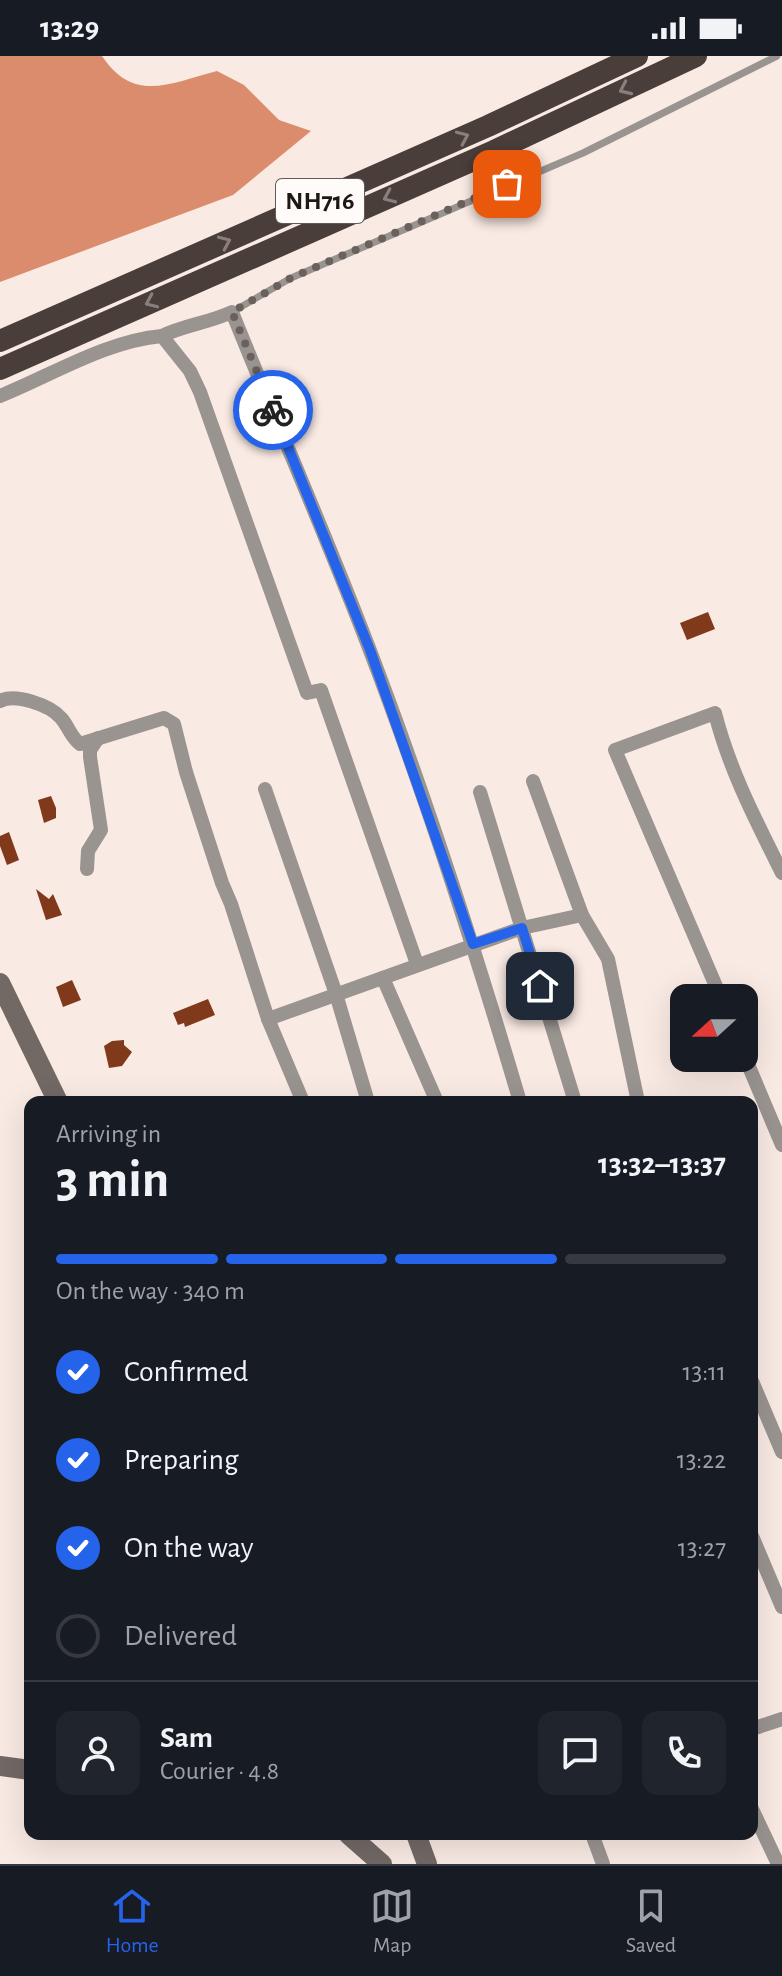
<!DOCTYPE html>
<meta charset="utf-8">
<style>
:root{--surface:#171b24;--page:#20242c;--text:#f1f3f6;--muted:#9ea1a6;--line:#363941;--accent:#2563eb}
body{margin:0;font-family:"Alegreya Sans",sans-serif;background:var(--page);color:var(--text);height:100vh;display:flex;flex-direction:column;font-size:30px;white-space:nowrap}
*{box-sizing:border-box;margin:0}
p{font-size:26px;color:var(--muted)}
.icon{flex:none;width:44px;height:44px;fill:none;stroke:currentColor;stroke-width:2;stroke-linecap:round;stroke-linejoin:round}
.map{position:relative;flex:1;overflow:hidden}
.drawer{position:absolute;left:24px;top:1040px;width:734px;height:744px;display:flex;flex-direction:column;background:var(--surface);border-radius:16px;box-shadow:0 8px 32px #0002}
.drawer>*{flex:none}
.needle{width:52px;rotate:249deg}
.controls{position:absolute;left:670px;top:928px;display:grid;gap:16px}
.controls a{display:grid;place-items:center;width:88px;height:88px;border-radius:16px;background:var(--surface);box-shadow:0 8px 32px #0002;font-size:40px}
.pin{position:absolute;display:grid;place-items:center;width:68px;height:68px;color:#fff;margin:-34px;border-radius:16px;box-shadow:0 4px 12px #0006}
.courier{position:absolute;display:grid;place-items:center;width:80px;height:80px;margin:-40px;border:6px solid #2563eb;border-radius:50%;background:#fff;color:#222;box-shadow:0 2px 10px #0007}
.head em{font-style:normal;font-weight:700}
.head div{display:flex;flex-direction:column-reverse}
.head{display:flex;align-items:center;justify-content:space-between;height:136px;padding:0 32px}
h1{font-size:52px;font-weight:700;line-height:60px}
.bar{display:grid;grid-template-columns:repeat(4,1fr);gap:12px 8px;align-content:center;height:96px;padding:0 32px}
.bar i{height:10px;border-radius:6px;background:var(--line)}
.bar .active{background:var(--accent)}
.bar p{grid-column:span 4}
.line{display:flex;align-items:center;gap:20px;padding:0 32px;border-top:2px solid var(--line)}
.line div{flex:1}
.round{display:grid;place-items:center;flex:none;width:84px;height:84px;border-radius:16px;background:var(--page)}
ol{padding:0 32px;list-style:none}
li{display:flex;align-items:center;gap:24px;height:88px}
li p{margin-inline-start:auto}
li .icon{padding:8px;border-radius:50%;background:var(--accent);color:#fff;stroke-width:4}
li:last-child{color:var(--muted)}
li i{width:44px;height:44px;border:4px solid var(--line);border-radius:50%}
.status{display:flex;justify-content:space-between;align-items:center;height:56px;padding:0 40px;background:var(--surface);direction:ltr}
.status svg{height:22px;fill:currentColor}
.menu{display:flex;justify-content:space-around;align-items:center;height:112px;border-top:2px solid var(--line);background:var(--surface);font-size:22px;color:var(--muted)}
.menu a{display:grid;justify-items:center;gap:4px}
.menu .active{color:var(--accent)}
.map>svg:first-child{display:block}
.water{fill:#db8c6c}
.building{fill:#80391a}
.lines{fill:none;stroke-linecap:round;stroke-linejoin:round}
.service{stroke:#9a9491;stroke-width:7}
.minor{stroke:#9a9491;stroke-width:14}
.secondary{stroke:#726965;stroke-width:20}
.trunk{stroke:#4a3e3a;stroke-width:22}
.oneway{stroke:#89807d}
.done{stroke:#6a615d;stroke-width:8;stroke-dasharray:0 14.4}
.route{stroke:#2563eb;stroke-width:10}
.labels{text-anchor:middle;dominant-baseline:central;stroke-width:8;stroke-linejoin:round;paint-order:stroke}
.shield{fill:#fefbf9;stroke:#605b59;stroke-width:2}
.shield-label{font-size:26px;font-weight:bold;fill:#1d1715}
</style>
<div class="status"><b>13:29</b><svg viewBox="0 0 49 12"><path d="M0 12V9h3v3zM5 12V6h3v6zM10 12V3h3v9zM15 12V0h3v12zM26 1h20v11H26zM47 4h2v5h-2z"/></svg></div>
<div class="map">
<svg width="782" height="1808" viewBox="0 0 782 1808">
<rect width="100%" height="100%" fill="#faeae4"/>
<path class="water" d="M 0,0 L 102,0 C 134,48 170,27 217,15 L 244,29 L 279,64 L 311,75 L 233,139 L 0,226 Z"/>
<g class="building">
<path d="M 708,556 L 715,573 L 687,584 L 680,567 Z"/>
<path d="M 51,740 L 56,752 L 56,762 L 44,767 L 38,744 Z"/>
<path d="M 9,776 L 19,804 L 7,809 L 0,790 L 0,780 Z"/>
<path d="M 36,833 L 49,843 L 53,838 L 62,859 L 46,864 Z"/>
<path d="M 72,924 L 81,944 L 63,951 L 56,931 Z"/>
<path d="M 208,943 L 215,959 L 185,971 L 184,967 L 178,969 L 173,957 Z"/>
<path d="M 124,984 L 124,989 L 132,996 L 122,1010 L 109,1012 L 104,990 L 112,985 Z"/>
</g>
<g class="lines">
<path class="service" d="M 232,256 L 291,222 L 583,97 L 777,0"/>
<g class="minor">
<path d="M 162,280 C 185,269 208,267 232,256 C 277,368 326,479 369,592 C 426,741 475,893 520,1046"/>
<path d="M 0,340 C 52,319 106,285 162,280 L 190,315 L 200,336 L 307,637 L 321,634 L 417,908"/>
<path d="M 0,645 C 15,637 50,649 61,662 C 69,671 70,680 80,688 L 164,662 L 174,668 L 186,716 L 222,827 L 231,848 L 268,963 L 303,1046"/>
<path d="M 533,725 L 582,859 L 608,903 L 638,1046"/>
<path d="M 265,733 L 336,938 L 368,1046"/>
<path d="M 480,736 L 575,1046"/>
<path d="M 87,813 L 88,795 L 101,774 L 90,701 L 90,694 L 98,682"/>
<path d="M 383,922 L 437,1046"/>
<path d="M 721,942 L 615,694 L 715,657 C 729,713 756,765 782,817"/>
<path d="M 268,963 L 522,872 L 582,859"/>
<path d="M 744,999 L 782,1089"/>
<path d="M 752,1325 L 782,1396"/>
<path d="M 752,1480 L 782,1551"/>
<path d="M 752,1673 L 782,1663"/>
<path d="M 752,1753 L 778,1808"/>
<path d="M 592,1778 L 603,1808"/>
</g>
<g class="secondary">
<path d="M 0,927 L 58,1046"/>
<path d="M 0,1710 L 30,1714"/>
<path d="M 348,1778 L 382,1808"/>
<path d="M 416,1778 L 427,1808"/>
</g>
<g class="trunk">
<path d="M 0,285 L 488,70 L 637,0"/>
<path d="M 0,313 L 494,95 L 696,0"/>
</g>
</g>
<defs><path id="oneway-chevron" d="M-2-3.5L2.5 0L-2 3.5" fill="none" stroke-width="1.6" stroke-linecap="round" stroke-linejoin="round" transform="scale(2)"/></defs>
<g class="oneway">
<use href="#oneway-chevron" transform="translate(625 33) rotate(155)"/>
<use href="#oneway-chevron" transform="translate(463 81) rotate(-24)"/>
<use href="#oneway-chevron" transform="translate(389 141) rotate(156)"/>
<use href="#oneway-chevron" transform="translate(225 186) rotate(-24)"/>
<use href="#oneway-chevron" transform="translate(151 246) rotate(156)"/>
</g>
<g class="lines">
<path class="done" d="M 273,354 L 232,256 L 291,222 L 507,128"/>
<path class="route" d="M 273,354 L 370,594 L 473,888 L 522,872 L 540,930"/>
</g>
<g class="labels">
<rect class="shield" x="276" y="123" width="88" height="44" rx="6"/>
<g class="shield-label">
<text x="320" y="145">NH716</text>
</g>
</g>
</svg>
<div class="controls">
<a><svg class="needle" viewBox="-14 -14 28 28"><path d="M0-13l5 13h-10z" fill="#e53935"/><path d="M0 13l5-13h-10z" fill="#9ea1a6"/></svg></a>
</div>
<div class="pin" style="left:507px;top:128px;background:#ea580c"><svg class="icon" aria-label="bag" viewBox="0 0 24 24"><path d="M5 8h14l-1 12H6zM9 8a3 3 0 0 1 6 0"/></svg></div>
<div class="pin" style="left:540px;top:930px;background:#1f2937"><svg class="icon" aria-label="home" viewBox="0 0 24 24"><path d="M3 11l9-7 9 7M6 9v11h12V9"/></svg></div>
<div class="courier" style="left:273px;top:354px"><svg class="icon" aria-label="bike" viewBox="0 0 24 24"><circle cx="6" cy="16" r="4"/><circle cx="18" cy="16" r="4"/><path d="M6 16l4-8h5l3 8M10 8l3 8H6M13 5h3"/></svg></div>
<section class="drawer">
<div class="head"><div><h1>3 min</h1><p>Arriving in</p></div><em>13:32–13:37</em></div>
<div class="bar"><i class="active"></i><i class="active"></i><i class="active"></i><i></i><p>On the way · 340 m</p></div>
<ol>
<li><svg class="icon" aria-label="check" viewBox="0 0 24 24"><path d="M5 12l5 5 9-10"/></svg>Confirmed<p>13:11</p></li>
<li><svg class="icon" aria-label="check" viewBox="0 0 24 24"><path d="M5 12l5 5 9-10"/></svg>Preparing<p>13:22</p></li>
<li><svg class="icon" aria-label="check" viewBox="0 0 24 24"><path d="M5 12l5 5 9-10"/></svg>On the way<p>13:27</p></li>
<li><i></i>Delivered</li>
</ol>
<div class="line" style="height:144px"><a class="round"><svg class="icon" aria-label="person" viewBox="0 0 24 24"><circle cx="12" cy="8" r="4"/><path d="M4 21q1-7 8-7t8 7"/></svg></a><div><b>Sam</b><p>Courier · 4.8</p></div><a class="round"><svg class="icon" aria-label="chat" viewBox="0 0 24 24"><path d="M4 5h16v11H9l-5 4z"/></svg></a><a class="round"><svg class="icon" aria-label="phone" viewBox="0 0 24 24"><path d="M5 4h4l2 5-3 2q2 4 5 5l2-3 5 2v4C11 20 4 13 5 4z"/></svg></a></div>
</section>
</div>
<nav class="menu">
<a class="active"><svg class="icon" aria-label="home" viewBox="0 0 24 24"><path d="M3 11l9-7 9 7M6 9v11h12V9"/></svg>Home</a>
<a><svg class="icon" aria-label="map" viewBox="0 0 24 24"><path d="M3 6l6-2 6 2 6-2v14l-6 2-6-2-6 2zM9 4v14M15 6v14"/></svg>Map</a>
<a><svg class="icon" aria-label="saved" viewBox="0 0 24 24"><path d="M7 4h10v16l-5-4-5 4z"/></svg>Saved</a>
</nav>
